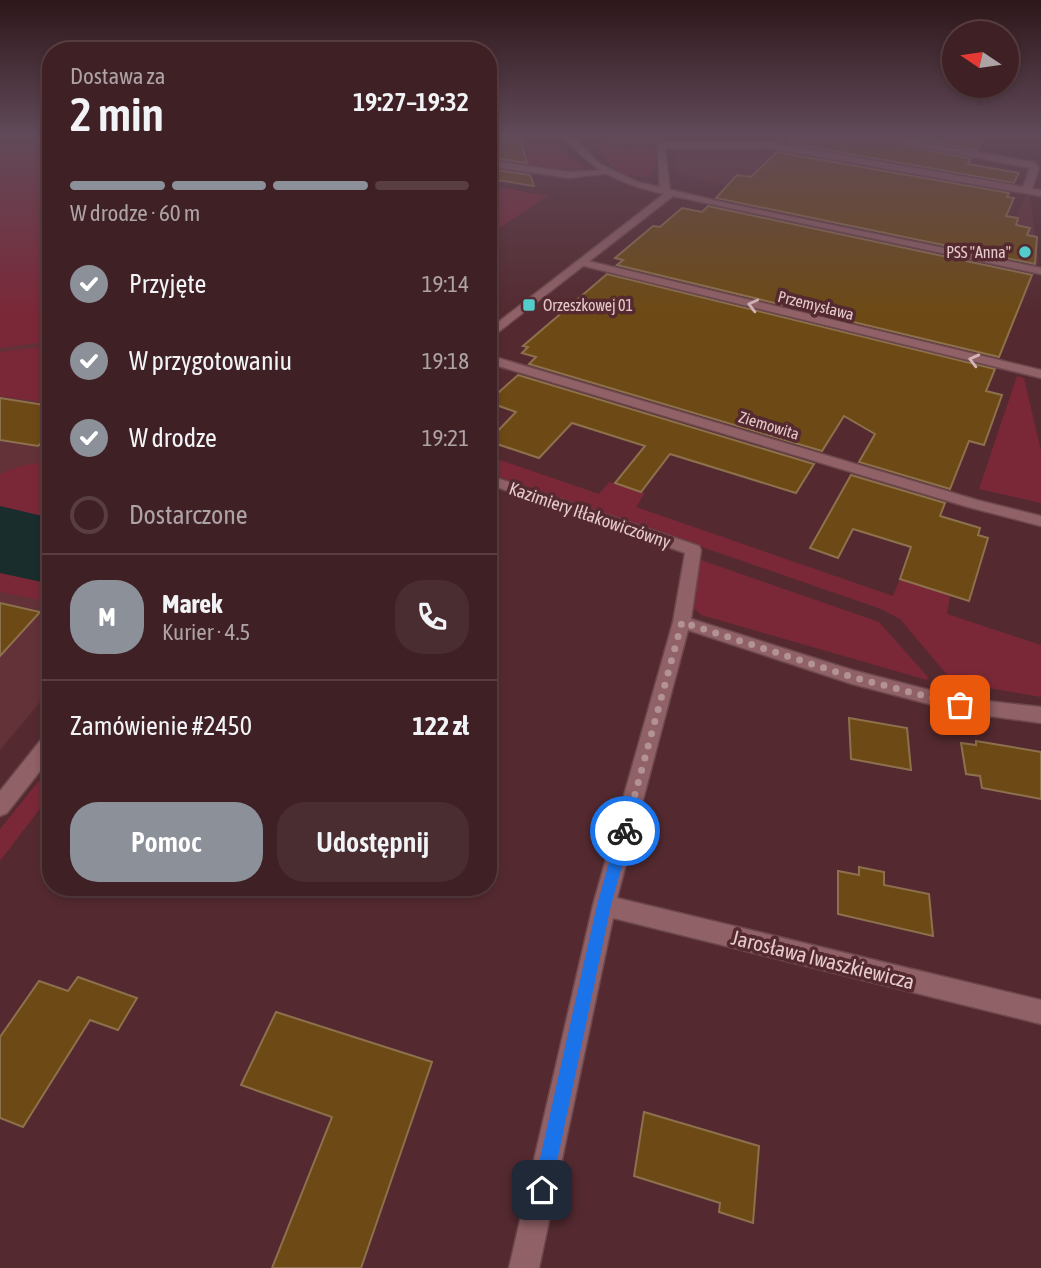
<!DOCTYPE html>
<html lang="pl">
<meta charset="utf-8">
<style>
:root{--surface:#3f2024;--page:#4a2d31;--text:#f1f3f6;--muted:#ada3a6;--line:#583e41;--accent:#8c9099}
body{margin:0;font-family:"Asap Condensed",sans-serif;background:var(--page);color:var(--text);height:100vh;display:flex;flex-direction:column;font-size:26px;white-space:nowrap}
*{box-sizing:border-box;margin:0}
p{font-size:23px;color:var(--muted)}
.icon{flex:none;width:38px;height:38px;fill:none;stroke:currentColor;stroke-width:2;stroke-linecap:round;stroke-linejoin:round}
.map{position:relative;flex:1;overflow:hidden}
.sheet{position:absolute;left:42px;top:42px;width:455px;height:854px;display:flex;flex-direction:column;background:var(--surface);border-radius:28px;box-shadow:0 4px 10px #0003,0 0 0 2px var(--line)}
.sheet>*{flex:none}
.needle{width:46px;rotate:283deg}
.fabs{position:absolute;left:942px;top:21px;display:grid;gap:14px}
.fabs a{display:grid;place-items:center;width:77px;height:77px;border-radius:50%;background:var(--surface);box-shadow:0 4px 10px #0003,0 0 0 2px var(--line);font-size:35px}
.pin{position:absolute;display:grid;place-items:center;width:60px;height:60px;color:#fff;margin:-30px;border-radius:14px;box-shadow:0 4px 10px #0006}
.courier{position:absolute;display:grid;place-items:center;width:70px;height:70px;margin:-35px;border:5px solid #1a73e8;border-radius:50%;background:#fff;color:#222;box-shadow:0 2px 9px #0007}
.summary em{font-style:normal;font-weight:600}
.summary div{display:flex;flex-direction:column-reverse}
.summary{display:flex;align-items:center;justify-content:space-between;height:119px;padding:0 28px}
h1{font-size:46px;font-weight:600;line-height:52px}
.bar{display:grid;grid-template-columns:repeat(4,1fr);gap:10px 7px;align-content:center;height:84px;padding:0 28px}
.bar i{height:9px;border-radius:5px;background:var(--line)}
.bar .active{background:var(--accent)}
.bar p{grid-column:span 4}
.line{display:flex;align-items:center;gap:18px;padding:0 28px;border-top:2px solid var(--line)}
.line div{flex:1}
.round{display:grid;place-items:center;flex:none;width:74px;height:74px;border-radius:28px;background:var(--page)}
ol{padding:0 28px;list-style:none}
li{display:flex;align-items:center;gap:21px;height:77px}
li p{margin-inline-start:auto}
li .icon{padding:7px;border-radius:50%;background:var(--accent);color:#fff;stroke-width:4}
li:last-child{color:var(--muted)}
li i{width:38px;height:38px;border:4px solid var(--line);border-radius:50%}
.cta{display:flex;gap:14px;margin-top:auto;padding:14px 28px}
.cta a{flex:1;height:80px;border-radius:28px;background:var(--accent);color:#fff;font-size:28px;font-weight:600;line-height:80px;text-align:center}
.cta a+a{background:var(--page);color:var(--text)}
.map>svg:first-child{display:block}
.built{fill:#633138}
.green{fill:#7a2838}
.water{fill:#182d2c}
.building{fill:#6d4a15;stroke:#8d714d;stroke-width:2}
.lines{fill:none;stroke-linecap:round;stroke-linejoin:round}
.street-casing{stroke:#6c484d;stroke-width:3}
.secondary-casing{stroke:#6c484d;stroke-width:3}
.street{fill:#906166;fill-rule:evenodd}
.secondary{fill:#906166;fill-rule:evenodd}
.oneway{stroke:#d4b5b8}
.route{fill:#1a73e8}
.done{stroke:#b29295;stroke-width:7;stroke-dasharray:0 12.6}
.poi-dot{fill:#53cdca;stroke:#542a30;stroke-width:2.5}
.labels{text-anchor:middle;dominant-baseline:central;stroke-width:7;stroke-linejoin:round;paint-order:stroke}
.far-poi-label{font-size:16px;fill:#e5cacc;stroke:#542a30;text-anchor:end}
.far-street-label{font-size:16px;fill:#e5cacc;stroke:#542a30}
.street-label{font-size:18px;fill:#e5cacc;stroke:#542a30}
.near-street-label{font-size:21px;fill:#e5cacc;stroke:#542a30}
</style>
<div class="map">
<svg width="1041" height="1268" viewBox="0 0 1041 1268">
<rect width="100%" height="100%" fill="#542a30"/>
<g class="built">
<path d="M 602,136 L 682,136 L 682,137 L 653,137 L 654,147 L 605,146 Z"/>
<path d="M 681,148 L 751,149 L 776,153 L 740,189 L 677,174 L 675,150 Z"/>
<path d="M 1026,195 L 1030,196 L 1039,264 L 998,258 L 1006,252 L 1009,232 Z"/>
<path d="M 0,215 L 51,223 L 51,689 L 0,750 Z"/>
</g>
<g class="green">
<path d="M 51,136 L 51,341 L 0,348 L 0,137 Z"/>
<path d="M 488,136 L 557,136 L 567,155 L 588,172 L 488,159 Z"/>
<path d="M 594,136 L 602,136 L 605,146 L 654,147 L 656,169 L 652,169 L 649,177 C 623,180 598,161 594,136 Z"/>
<path d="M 682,136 L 760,136 L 742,143 L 672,143 L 671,137 Z"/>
<path d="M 488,185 L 548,196 L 488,235 Z"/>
<path d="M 51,346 L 51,403 L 0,396 L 0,352 Z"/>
<path d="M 1017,376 L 1024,378 L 1041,451 L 1041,503 L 979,489 Z"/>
<path d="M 488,456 L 599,494 L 609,482 L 645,493 L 636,507 L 893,596 L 900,579 L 950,595 L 947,614 L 1041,645 L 1041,697 L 953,682 L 900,619 L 881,609 L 488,473 Z"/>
<path d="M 51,461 L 51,602 L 0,592 L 0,474 L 20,466 Z"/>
<path d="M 698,559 L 879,622 L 928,677 L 927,680 L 701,615 L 690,604 Z"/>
<path d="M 51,766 L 51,794 L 0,861 L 0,829 Z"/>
</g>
<path class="water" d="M 0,506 L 51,518 L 51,584 L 0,573 Z"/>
<g class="building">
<path d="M 489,136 L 519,136 L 527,163 L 493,158 Z"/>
<path d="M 794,136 L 863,136 L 971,159 L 968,164 L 1019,173 L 1014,183 L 787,143 Z"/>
<path d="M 896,136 L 951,136 L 982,141 L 977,150 Z"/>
<path d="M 777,152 L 1009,193 L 1007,197 L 1014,198 L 1006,216 L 1018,218 L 1016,225 L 1030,228 L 1027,235 L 1037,237 L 1035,264 L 716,198 L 737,175 L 751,177 Z"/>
<path d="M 495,170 L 530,175 L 534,186 L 497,180 Z"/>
<path d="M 708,206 L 1032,275 L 999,357 L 617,265 L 623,260 L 615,258 L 653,226 L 660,227 L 682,208 L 702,212 Z"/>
<path d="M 607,274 L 995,369 L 986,391 L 1002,395 L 984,445 L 969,441 L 950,489 L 859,462 L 875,434 L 844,416 L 822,451 L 529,364 L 536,357 L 522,353 L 528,347 L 523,346 Z"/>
<path d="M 518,375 L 814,464 L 796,493 L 670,454 L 641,492 L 615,483 L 645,446 L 572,423 L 539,458 L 488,441 L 516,412 L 488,402 Z"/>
<path d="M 0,398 L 51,406 L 51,434 L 38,446 L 0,440 Z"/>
<path d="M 851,475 L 945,503 L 940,516 L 980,528 L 978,535 L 988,538 L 969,601 L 900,579 L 911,547 L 853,529 L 838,558 L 810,548 Z"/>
<path d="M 0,603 L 40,612 L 0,656 Z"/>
<path d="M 849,718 L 907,728 L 911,770 L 851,759 Z"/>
<path d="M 976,741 L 1041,752 L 1041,799 L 982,788 L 980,776 L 966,774 L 961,743 L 976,745 Z"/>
<path d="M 859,867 L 884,872 L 884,885 L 929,894 L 933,936 L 838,914 L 838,871 L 859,875 Z"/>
<path d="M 78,977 L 137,998 L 118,1030 L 90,1020 L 23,1127 L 0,1118 L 0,1037 L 39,981 L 68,991 Z"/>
<path d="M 276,1012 L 432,1062 L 361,1268 L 272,1268 L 332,1117 L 241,1085 Z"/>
<path d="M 644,1112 L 759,1146 L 753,1223 L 719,1212 L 720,1203 L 634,1176 Z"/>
</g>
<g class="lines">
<g class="street-casing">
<g id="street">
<path d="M 657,136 L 663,136 L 665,142 L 769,142 L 1023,187 L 1030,168 L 866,136 L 882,136 L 1034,162 L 1039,168 L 1032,189 L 1041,190 L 1041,196 L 769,148 L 665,148 L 670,191 L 665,194 L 660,191 Z"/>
<path d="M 488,160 L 569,172 L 607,170 L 611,173 L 569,178 L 488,166 Z"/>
<path d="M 584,260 L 1041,370 L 1041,378 L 580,265 L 580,261 Z"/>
<path d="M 488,355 L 977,500 L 1041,516 L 1041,526 L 968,507 L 488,363 Z"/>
<path d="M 488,475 L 699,546 L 701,550 L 691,619 L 852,670 L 960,698 L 1041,707 L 1041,723 L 960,712 L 852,684 L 688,630 L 617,898 L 1041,1000 L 1041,1024 L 613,918 L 539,1268 L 509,1268 L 593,905 L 673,622 L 685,553 L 488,484 Z"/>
</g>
</g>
<g class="secondary-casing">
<g id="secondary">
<path d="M 563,136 L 571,136 L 600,164 L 638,182 L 726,203 L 1041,268 L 1041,274 L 673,196 L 488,340 L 488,330 L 664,194 C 618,183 594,172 563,136 Z"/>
<path d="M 51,734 L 51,757 L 7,813 L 0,816 L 0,791 L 44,736 Z"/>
</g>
</g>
<use href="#street" class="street"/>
<use href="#secondary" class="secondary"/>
</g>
<defs><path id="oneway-chevron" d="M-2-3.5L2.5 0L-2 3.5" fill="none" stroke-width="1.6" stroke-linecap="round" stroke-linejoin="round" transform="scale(1.75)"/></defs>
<g class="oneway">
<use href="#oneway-chevron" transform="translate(753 305) rotate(-166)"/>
<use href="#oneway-chevron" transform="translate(974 360) rotate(-166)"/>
</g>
<linearGradient id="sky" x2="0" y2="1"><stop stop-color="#2e171a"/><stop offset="0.43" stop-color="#614a59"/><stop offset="1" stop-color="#614a59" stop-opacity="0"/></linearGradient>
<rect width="1041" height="313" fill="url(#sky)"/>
<path class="route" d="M 625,825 L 632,831 L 611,905 L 551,1190 L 548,1197 L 542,1199 L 535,1197 L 533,1190 L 597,905 L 618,831 Z"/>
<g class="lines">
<path class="done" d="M 625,831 L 682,622 L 852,677 L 960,705"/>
</g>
<g class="poi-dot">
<circle cx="1025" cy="252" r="7"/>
<rect x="522" y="298" width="14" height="14" rx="3.5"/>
</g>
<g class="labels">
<g class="far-poi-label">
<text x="1011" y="252">PSS "Anna"</text>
<text x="543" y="305" text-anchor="start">Orzeszkowej 01</text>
</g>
<g class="far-street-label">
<text transform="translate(816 305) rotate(14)">Przemysława</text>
<text transform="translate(769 425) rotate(17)">Ziemowita</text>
</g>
<g class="street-label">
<text transform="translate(590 515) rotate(19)">Kazimiery Iłłakowiczówny</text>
</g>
<g class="near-street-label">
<text transform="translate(823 959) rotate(14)">Jarosława Iwaszkiewicza</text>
</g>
</g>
</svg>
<div class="fabs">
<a><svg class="needle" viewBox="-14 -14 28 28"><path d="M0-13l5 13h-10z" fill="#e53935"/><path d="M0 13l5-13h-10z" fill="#ada3a6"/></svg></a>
</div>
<div class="pin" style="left:960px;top:705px;background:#ea580c"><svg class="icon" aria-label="bag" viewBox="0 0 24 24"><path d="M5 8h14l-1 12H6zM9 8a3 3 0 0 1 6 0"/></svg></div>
<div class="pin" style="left:542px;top:1190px;background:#1f2937"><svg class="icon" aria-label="home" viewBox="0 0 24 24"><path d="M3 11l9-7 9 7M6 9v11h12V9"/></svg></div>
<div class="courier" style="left:625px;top:831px"><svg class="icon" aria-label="bike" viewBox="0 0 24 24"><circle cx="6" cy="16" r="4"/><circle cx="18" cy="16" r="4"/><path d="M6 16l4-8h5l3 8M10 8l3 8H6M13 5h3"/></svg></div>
<section class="sheet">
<div class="summary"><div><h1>2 min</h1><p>Dostawa za</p></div><em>19:27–19:32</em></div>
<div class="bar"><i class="active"></i><i class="active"></i><i class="active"></i><i></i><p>W drodze · 60 m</p></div>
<ol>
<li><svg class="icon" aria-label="check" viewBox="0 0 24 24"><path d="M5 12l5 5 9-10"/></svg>Przyjęte<p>19:14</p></li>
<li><svg class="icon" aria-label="check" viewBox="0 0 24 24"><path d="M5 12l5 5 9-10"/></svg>W przygotowaniu<p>19:18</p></li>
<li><svg class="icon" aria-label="check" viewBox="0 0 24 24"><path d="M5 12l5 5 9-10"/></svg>W drodze<p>19:21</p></li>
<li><i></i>Dostarczone</li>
</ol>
<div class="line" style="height:126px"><b class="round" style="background:var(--accent);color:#fff">M</b><div><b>Marek</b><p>Kurier · 4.5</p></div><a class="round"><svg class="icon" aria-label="phone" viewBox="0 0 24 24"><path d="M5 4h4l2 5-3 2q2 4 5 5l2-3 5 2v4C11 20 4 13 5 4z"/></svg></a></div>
<div class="line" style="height:91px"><div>Zamówienie #2450</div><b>122 zł</b></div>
<div class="cta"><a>Pomoc</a><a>Udostępnij</a></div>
</section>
</div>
